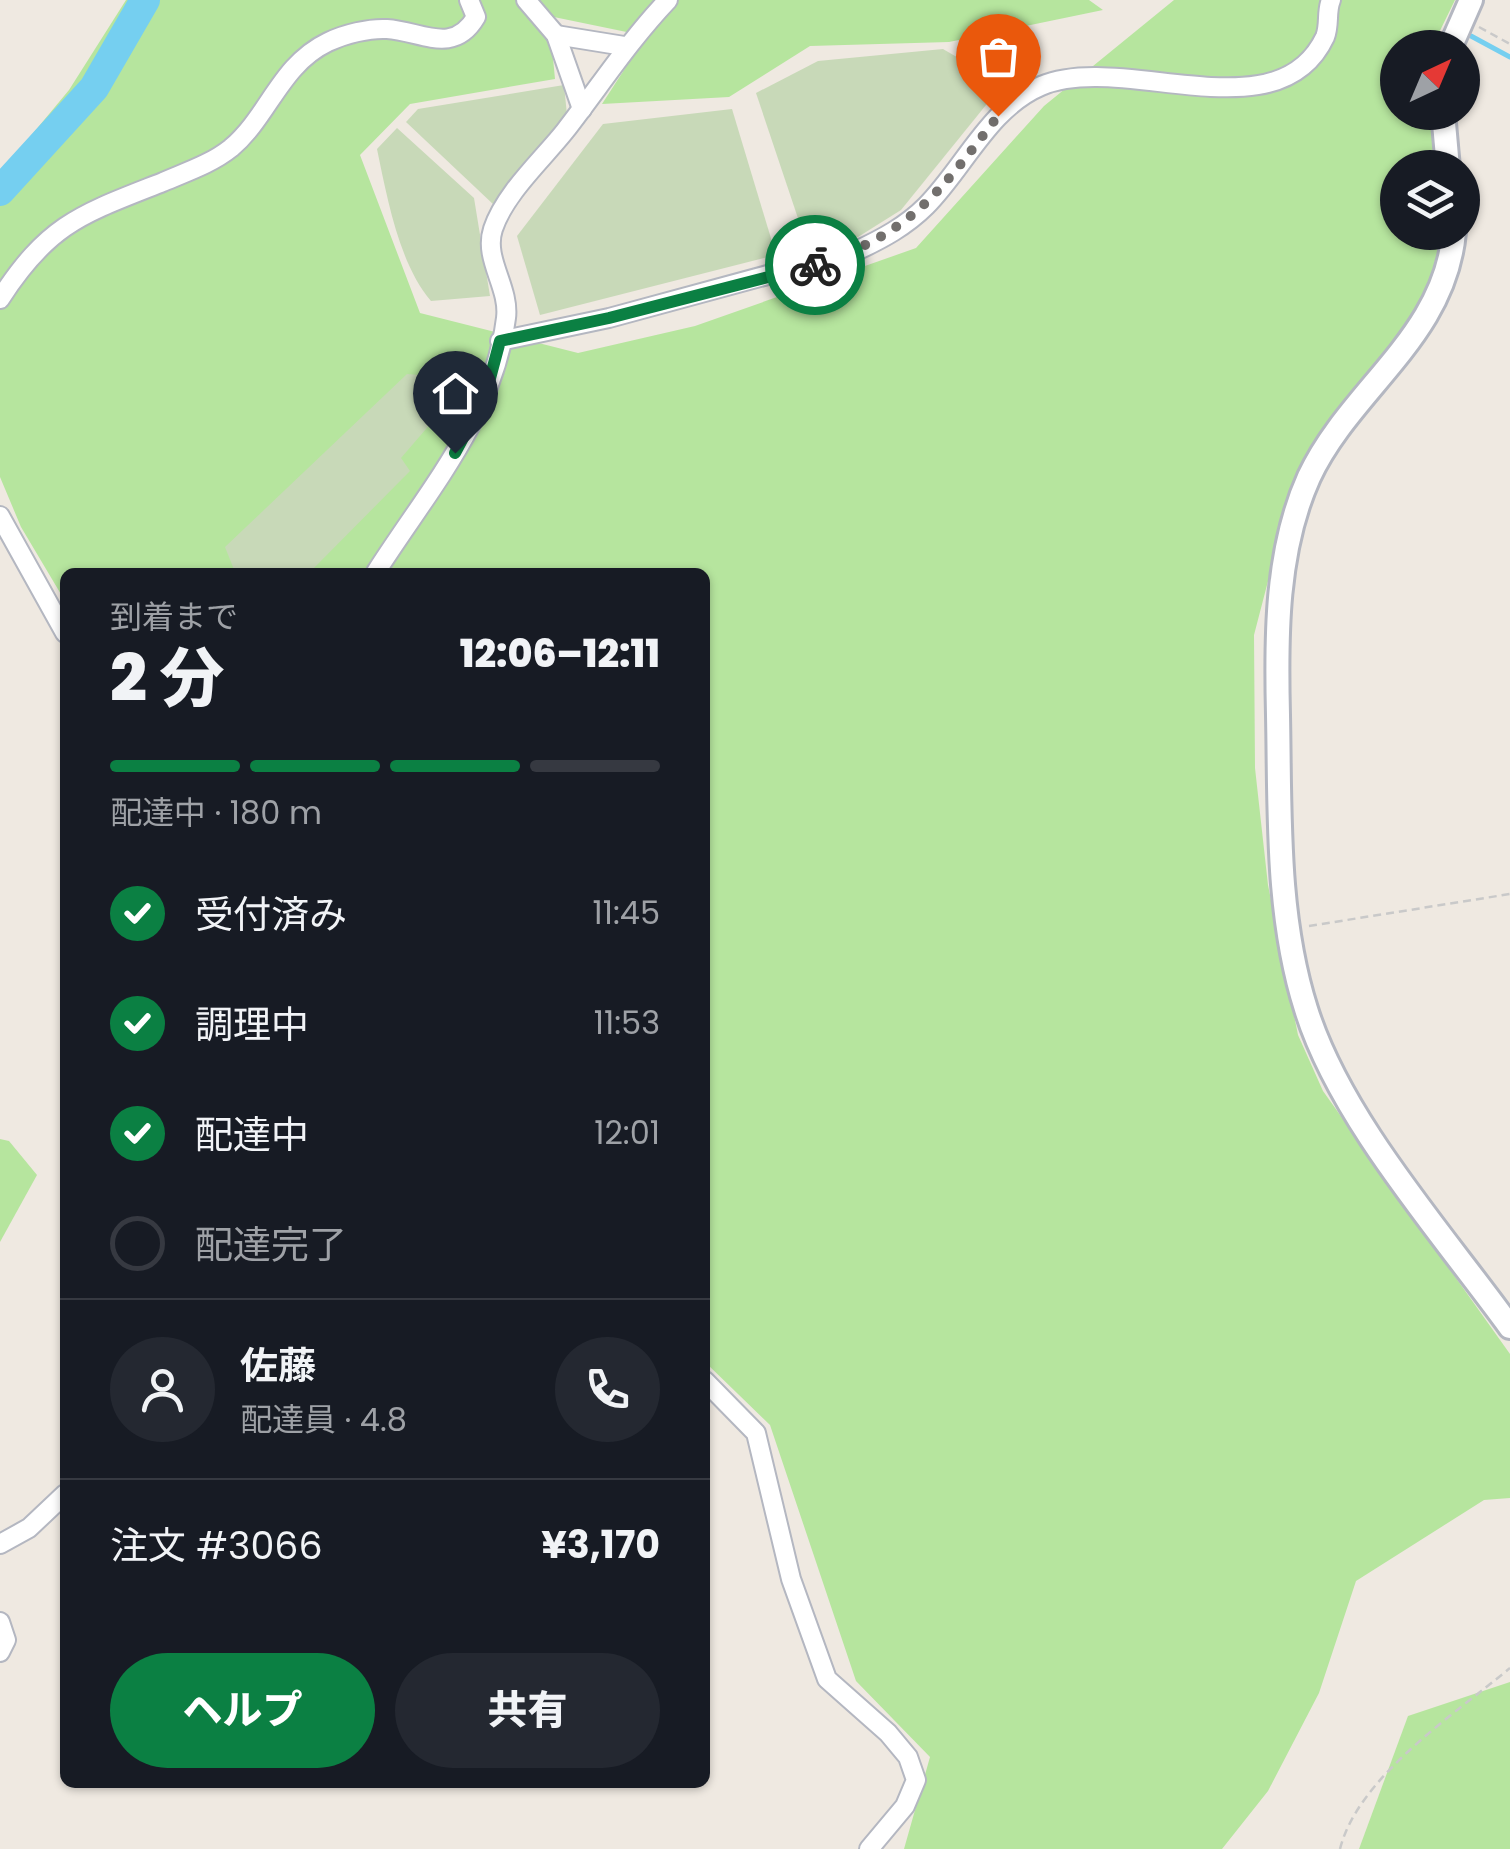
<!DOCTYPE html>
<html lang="ja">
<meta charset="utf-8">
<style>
:root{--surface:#171b24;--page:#242831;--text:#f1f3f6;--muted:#9ea1a6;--line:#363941;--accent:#0b8043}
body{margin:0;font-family:Poppins,"Noto Sans JP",sans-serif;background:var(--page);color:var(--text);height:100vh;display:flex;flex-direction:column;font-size:38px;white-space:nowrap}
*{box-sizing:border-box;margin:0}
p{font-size:32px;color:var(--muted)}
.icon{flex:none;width:55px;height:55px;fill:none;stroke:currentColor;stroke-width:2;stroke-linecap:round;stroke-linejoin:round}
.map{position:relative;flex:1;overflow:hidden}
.details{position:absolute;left:60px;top:568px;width:650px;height:1220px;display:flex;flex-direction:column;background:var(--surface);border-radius:15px;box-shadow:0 2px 8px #0004}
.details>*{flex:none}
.needle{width:65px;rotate:44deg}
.fabs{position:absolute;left:1380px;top:30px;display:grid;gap:20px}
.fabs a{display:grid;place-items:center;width:100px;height:100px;border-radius:50%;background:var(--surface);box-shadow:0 2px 8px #0004;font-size:50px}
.pin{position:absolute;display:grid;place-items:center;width:85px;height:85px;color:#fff;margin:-102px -42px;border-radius:50% 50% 50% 0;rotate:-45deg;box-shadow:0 0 10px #0007}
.pin .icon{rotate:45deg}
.courier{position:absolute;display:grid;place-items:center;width:100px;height:100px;margin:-50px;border:8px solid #0b8043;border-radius:50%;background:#fff;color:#222;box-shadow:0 2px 12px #0007}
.overview em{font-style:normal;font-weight:800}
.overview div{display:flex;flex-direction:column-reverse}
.overview{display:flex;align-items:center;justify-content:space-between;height:170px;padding:0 50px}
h1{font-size:65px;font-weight:800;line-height:75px}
.bar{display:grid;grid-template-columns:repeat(4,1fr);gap:15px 10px;align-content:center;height:120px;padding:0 50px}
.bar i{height:12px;border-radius:8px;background:var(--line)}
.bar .current{background:var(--accent)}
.bar p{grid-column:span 4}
.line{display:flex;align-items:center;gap:25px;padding:0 50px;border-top:2px solid var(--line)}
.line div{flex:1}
.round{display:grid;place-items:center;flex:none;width:105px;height:105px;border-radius:52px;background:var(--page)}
ol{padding:0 50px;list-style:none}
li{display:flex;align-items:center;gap:30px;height:110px}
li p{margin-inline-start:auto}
li .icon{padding:10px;border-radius:50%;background:var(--accent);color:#fff;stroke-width:4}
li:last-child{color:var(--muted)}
li i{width:55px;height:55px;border:5px solid var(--line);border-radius:50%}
.button{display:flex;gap:20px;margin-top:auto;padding:20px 50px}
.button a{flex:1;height:115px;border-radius:60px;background:var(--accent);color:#fff;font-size:40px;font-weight:800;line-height:115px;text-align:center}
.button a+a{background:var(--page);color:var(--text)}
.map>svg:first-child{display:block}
.green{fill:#b6e59e}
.cemetery{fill:#c8d9b8}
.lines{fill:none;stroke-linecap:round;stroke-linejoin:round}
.stream{stroke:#75cff0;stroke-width:5}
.river{stroke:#75cff0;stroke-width:30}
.minor-casing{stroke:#b4b7c1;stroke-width:22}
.tertiary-casing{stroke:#b4b7c1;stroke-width:28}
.path{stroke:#c9c9c9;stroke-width:2.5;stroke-dasharray:8 5;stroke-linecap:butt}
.minor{stroke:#fff;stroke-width:18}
.tertiary{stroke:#fff;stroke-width:22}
.done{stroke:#726f6d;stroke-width:10;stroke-dasharray:0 18}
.route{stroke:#0b8043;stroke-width:12}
</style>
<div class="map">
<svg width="1510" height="1849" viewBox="0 0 1510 1849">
<rect width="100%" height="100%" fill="#efe9e1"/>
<g class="green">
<path d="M 126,0 L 1089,0 L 1103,10 L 949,42 L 810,46 L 729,97 L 602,104 L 646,36 L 549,16 L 555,79 L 410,104 L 360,155 L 420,313 L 578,353 L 695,326 L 916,248 L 1044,106 L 1174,0 L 1455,0 L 1432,47 L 1398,48 L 1398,112 L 1432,113 L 1438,167 L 1398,168 L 1398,232 L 1445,233 L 1441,264 L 1423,308 L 1312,447 L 1295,477 L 1254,635 L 1255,768 L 1268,885 L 1298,1035 L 1323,1091 L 1510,1354 L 1510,1498 L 1484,1500 L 1356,1581 L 1319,1693 L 1268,1791 L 1222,1849 L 904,1849 L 930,1757 L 856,1681 L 770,1425 L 705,1362 L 705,572 L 65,572 L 65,601 L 21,527 L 0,477 L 0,173 L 69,90 Z"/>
<path d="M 0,1139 L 9,1141 L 37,1175 L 0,1242 Z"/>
<path d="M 1510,1682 L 1510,1849 L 1359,1849 L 1408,1716 Z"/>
</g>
<g class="cemetery">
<path d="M 943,49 L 1003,84 L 901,210 L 858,237 L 810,254 L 756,93 L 818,61 Z"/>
<path d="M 564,85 L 567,115 L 494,205 L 406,122 L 418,109 Z"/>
<path d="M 732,109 L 776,255 L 540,315 L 517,236 L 603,124 Z"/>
<path d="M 397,128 L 474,198 L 490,296 L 431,301 C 399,264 387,197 377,149 Z"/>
<path d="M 407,374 L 469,379 L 401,458 L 410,471 L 310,572 L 235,572 L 225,547 Z"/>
</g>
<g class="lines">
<path class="stream" d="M 1471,36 L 1510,57"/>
<path class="river" d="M 0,191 L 94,88 L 145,0"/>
<g class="minor-casing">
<g id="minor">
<path d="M 526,0 L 556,35 L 582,109"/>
<path d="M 556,35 L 624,46"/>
<path d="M 0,299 C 49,223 82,214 163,182 C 186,172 211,164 231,148 C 269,116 280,65 328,42 C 345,34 369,28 387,29 C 421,31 453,56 476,17 L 469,0"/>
<path d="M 500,341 L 609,318 L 856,251 C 882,239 906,226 926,206 C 964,168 989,108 1041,86 C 1123,51 1278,137 1325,37 C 1330,25 1326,11 1331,0"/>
<path d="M 0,516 L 65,633"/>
<path d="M 376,572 C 427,492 494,416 506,318 C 510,287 483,259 493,229 C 505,193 542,160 565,131 C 600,86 629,41 668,0"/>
<path d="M 705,1381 L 756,1433 L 791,1579 L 827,1679 L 888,1733 L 908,1757 L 916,1780 L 905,1806 L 869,1849"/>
<path d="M 0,1544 L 29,1528 L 65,1494"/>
<path d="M 0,1622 L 6,1640 L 0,1652"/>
</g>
</g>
<g class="tertiary-casing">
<g id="tertiary">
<path d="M 1450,48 L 1471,0"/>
<path d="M 1443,112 L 1448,168"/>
<path d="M 1454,232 C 1445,337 1350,389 1309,477 C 1276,550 1276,636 1278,715 C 1280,812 1276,915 1306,1009 C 1340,1119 1442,1233 1510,1327"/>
</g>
</g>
<g class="path">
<path d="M 1479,27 L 1510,44"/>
<path d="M 1309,926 L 1510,894"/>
<path d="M 1340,1849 C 1358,1777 1455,1714 1510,1668"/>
</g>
<use href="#minor" class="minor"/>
<use href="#tertiary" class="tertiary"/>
</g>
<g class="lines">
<path class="done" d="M 815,265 C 912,233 938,194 998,116"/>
<path class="route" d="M 455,453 L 485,397 L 500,341 L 609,318 L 815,265"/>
</g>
</svg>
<div class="fabs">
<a><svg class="needle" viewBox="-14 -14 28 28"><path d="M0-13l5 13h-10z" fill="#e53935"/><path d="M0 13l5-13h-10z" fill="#9ea1a6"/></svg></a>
<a><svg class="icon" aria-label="layers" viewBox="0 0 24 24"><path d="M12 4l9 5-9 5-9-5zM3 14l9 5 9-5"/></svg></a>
</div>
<div class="pin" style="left:998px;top:116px;background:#ea580c"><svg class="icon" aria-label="bag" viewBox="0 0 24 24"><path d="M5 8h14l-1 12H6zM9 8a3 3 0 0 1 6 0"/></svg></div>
<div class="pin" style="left:455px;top:453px;background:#1f2937"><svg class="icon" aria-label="home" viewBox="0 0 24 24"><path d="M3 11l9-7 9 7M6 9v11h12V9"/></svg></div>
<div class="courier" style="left:815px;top:265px"><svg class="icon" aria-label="bike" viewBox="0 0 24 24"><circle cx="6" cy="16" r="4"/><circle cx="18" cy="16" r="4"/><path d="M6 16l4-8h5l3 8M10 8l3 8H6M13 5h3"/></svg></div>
<section class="details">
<div class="overview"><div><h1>2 分</h1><p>到着まで</p></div><em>12:06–12:11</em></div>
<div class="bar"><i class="current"></i><i class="current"></i><i class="current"></i><i></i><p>配達中 · 180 m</p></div>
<ol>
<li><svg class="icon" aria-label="check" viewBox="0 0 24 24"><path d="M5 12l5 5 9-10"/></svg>受付済み<p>11:45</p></li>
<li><svg class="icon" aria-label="check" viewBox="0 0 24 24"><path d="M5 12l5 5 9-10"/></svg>調理中<p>11:53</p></li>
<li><svg class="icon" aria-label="check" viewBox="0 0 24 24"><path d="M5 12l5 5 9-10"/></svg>配達中<p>12:01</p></li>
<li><i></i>配達完了</li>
</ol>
<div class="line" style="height:180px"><a class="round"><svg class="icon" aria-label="person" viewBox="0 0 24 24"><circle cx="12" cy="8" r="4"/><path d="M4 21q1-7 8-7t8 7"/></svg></a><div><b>佐藤</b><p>配達員 · 4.8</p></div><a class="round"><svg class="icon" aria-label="phone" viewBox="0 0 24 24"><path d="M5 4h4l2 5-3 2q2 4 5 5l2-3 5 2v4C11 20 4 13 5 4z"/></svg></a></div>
<div class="line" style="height:130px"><div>注文 #3066</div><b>¥3,170</b></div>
<div class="button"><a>ヘルプ</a><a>共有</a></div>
</section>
</div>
